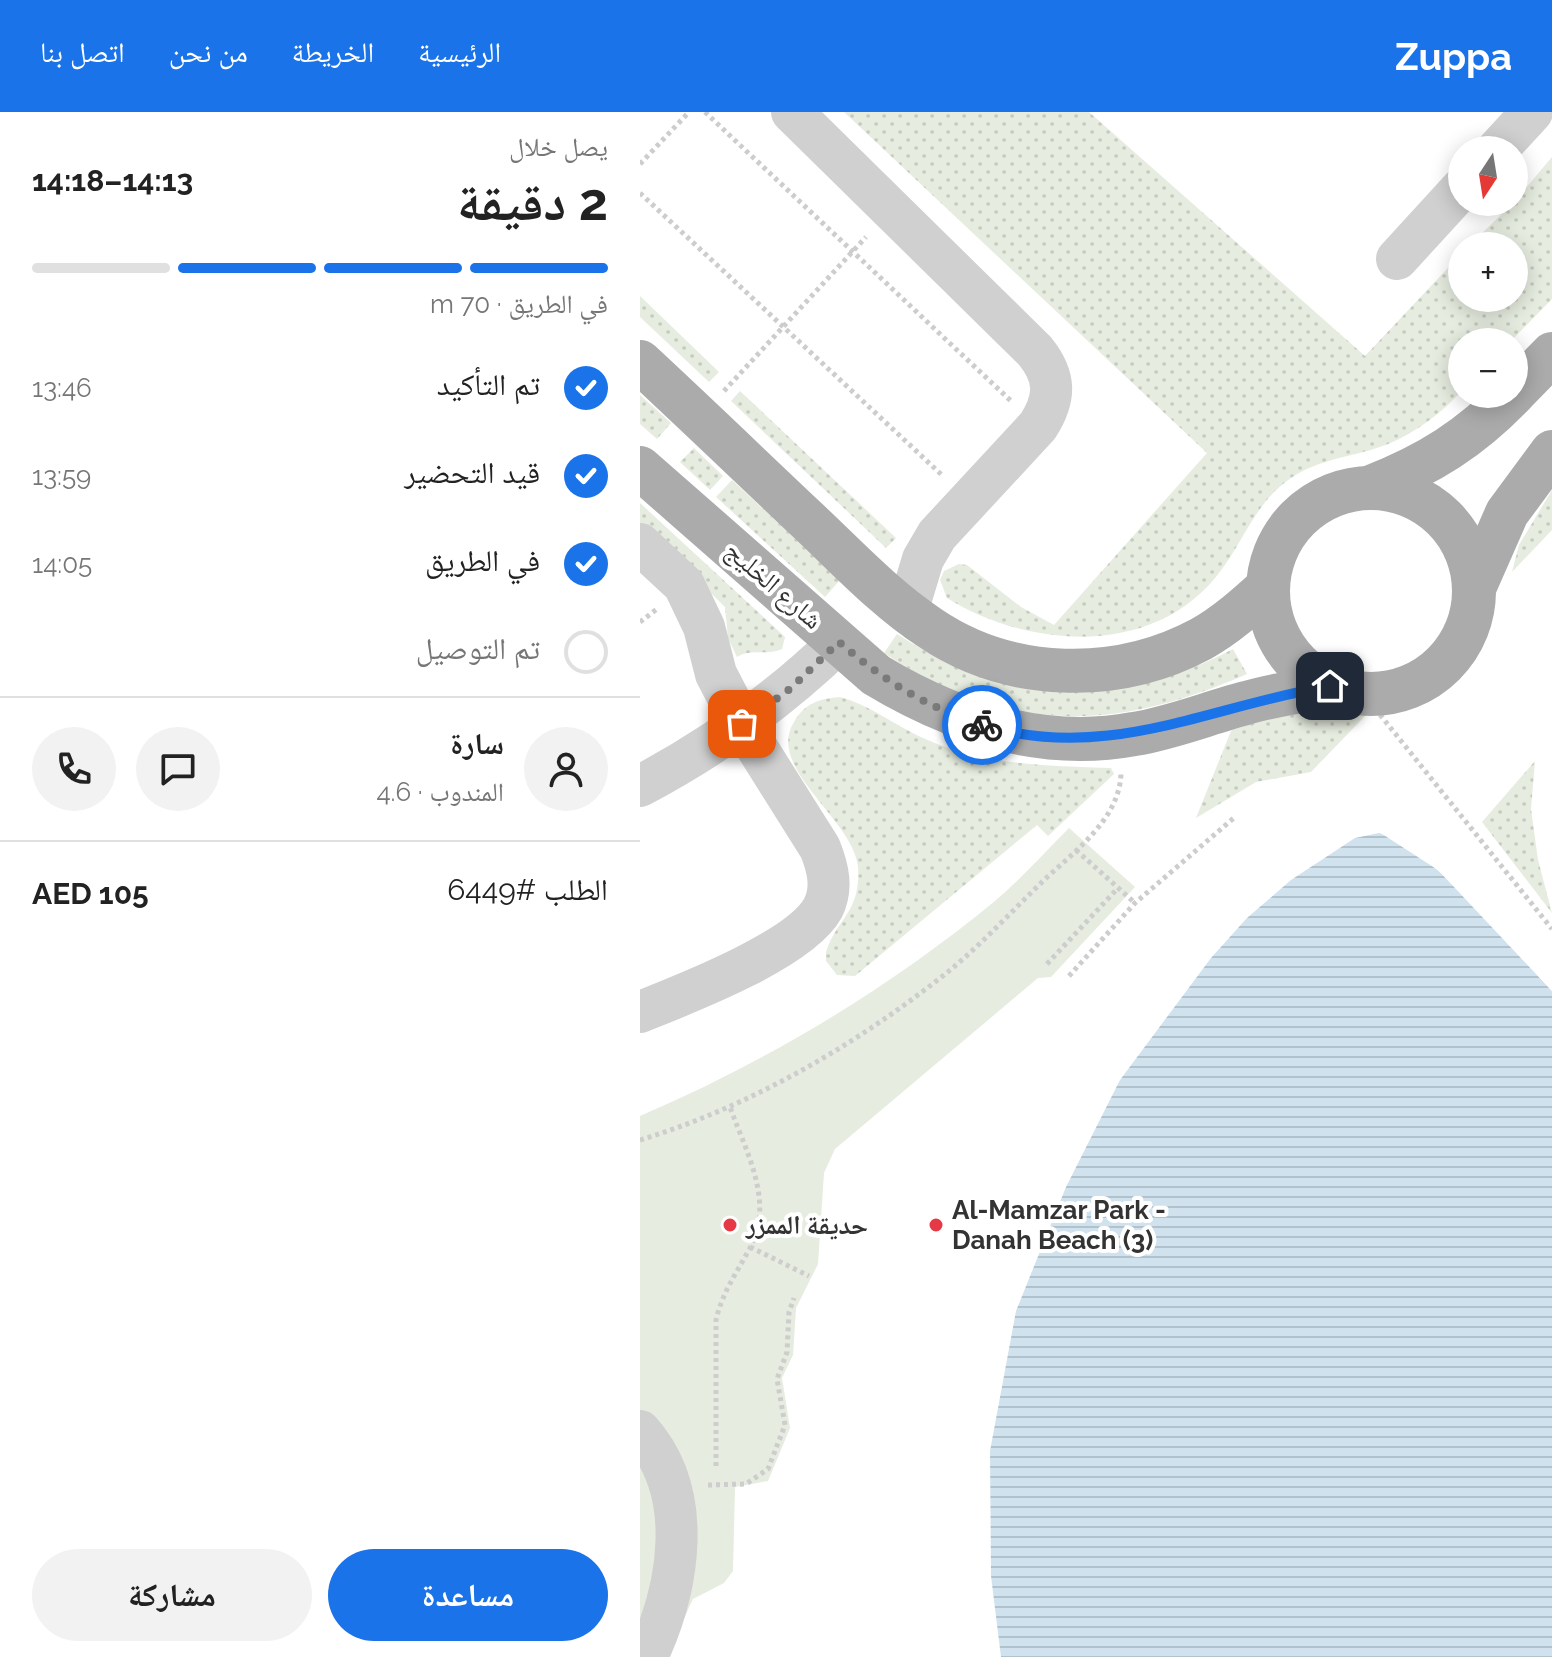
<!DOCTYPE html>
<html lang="ar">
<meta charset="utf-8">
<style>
:root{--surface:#fff;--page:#f2f2f2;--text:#222;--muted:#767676;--line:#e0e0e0;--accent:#1a73e8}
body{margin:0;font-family:Raleway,"Noto Naskh Arabic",sans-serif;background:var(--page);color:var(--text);direction:rtl;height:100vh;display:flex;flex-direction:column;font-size:30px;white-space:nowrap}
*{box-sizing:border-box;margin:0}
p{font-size:26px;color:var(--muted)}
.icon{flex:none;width:44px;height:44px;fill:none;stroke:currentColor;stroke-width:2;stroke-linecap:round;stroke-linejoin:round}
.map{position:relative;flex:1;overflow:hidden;direction:ltr}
.panel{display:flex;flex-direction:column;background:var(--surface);width:640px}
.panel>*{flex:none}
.needle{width:52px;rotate:192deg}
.fabs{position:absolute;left:808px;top:24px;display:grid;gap:16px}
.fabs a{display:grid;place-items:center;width:80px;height:80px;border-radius:50%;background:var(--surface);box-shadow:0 4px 20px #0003;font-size:40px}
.pin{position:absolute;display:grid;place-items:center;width:68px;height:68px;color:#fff;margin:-34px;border-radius:16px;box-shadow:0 4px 12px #0006}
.courier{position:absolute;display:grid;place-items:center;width:80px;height:80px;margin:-40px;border:6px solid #1a73e8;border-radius:50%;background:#fff;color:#222;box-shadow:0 2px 10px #0007}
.overview em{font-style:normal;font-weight:700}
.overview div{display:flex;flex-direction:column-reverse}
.overview{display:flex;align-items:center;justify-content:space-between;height:136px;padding:0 32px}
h1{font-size:52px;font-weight:700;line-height:60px}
.bar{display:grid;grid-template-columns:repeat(4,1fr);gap:12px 8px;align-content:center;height:96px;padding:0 32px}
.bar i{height:10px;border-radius:6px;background:var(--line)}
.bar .on{background:var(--accent)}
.bar p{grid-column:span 4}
.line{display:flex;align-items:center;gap:20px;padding:0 32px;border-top:2px solid var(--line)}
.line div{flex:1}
.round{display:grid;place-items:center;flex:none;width:84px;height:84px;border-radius:42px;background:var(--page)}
ol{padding:0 32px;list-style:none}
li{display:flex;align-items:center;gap:24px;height:88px}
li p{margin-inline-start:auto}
li .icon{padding:8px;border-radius:50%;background:var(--accent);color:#fff;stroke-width:4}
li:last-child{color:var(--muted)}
li i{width:44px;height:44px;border:4px solid var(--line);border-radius:50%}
.button{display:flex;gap:16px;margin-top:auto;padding:16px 32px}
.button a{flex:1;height:92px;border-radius:48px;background:var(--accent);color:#fff;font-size:32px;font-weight:700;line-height:92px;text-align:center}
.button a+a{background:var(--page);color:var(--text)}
header{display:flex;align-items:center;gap:48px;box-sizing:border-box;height:112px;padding:0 40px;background:var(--accent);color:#fff}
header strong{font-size:38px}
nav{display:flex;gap:44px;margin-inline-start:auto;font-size:28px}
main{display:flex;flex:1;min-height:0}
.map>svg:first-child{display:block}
.grass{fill:url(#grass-dots)}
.park{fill:#e6ecdf}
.water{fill:url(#water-rules)}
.pier{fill:#fff}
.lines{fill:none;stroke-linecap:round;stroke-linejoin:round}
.path{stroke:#cdcdcd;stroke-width:5;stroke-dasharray:4 4;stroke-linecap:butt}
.minor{stroke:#d0d0d0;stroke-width:42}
.major{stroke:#ababab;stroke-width:44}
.done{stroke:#7a7a7a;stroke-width:8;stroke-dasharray:0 14.4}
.route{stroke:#1a73e8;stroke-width:10}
.poi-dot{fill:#e63946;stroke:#fff;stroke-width:3}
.labels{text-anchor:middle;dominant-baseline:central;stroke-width:8;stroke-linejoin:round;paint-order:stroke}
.street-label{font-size:26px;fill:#333;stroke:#fff}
.poi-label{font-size:26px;font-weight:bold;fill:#333;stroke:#fff;text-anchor:start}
</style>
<header>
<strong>Zuppa</strong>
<nav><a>الرئيسية</a><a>الخريطة</a><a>من نحن</a><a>اتصل بنا</a></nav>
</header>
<main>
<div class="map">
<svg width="912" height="1545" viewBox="0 0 912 1545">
<defs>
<pattern id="grass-dots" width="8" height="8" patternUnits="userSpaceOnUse" patternTransform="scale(2)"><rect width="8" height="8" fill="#e6ecdf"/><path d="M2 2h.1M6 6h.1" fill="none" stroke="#c6cbc0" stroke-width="1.8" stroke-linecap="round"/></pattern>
<pattern id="water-rules" width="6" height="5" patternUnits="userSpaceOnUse" patternTransform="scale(2)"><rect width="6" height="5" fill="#cfe2ee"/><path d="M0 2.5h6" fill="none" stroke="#b2c2cd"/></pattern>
</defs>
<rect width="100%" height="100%" fill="#fff"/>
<g class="grass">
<path d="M 204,0 L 449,0 L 725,244 L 822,141 L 822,186 L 874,186 L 874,134 L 829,134 L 874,90 L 912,45 L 912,187 L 870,230 L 822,230 L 822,279 C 801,301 777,320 748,332 C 716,345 682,345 651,366 C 617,389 606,424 582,457 C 518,546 391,538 307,486 L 300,468 L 304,459 L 319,452 L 327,453 L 381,495 L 414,513 L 567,341 Z"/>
<path d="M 0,184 L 79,260 L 69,270 L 0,205 Z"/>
<path d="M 100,279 L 256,426 L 246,436 L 91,289 Z"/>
<path d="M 0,283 L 31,311 L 17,327 L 0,312 Z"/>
<path d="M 54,336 L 83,364 L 70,378 L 40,350 Z"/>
<path d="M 92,368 L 200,468 L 185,485 L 76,385 Z"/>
<path d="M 912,378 L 912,418 L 872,460 L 879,433 Z"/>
<path d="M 0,391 L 145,525 L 142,537 C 127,544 111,536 97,545 L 88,526 L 85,495 L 0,411 Z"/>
<path d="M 257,522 C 369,594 476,598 593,537 L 607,562 C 475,620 367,623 244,541 Z"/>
<path d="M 200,585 C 230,593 254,613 283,626 C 343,653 406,654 471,656 L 474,662 L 408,724 L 397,713 L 215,864 L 197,863 L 186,849 L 186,840 C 197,806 221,801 218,755 C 214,708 125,656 154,610 C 165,591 179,587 200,585 Z"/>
<path d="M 664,594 L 727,602 L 671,660 L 616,670 L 556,706 L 591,619 L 603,607 Z"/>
<path d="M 895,649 L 891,697 L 898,748 L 912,801 L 842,710 Z"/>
</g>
<path class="park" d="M 429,716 L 495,775 L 411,865 L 398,866 L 195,1037 L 184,1061 L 178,1152 L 156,1196 L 153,1243 L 142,1266 L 150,1316 L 128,1369 L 95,1375 L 93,1459 L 84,1471 L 53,1487 L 34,1528 L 0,1545 L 0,1004 C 128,949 248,877 355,789 C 381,767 405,740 429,716 Z"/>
<path class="water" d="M 739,721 C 793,736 872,837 912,879 L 912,1545 L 361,1545 L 351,1464 L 350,1339 L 376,1199 L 426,1075 L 480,968 L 571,846 L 607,806 L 651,768 L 715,726 Z"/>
<path class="pier" d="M 736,718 L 752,721 L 801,755 L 912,873 L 912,879 L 798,758 Z"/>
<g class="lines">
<g class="path">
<path d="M 65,0 L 371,289"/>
<path d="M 0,52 L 49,0"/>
<path d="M 0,81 L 303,364"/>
<path d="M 84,279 L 226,125"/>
<path d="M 0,510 L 17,497"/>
<path d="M 725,584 L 912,817"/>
<path d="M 436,738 L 495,791"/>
<path d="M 407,852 L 478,776"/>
<path d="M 429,864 L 495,791 L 595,705"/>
<path d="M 0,1028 C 109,995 214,934 304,863 C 338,836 369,802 401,771 C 432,741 480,708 481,661"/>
<path d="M 110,1135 L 169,1164"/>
<path d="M 76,1354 L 76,1208 C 82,1181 97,1160 110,1136 C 135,1090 106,1040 90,995"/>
<path d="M 68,1373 L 106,1372 L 128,1357 L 145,1313 L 137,1267 L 147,1240 L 149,1200 L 154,1186"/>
</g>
<g class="minor">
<path d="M 152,0 L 395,239 C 416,265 416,286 398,314 L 297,423 L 283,447 L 267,500"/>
<path d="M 857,38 L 892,0"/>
<path d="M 757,147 L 822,76"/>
<path d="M 0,432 L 44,473 L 64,515 L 76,562 L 102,612 L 180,736 C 188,756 193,776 183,796 C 160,838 45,882 0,900"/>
<path d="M 0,674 C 74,635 139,588 199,530"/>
<path d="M 0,1319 C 56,1382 39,1476 7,1545"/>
</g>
<g class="major">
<path d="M 0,250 C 55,301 109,353 163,404 C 204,442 243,485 290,516 C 370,570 477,572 561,527 C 586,513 607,494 628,475"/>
<path d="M 874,281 L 912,242"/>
<path d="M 0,356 L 236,563 C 314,610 402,639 494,622 C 532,616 568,601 606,591 C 633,583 662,579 690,574"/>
<path d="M 731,375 C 788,353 831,326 873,282"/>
<circle cx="731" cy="479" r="103"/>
<path d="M 835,474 L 867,401 L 912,340"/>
</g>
</g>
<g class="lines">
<path class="done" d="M 102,612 L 151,576 L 199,530 C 243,568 286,595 342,613"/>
<path class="route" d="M 342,613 C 468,651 569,594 690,574"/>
</g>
<g class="poi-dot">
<circle cx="90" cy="1113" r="8"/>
<circle cx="296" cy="1113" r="8"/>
</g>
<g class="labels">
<g class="street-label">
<text transform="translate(134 473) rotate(41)">شارع الخليج</text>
</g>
<g class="poi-label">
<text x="312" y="1098">Al-Mamzar Park -<tspan x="312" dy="30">Danah Beach (3)</tspan></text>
<text x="106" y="1113">حديقة الممزر</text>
</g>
</g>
</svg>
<div class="fabs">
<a><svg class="needle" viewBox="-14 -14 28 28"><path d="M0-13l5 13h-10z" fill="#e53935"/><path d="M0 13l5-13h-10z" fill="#767676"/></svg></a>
<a>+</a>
<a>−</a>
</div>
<div class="pin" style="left:102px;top:612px;background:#ea580c"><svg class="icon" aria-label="bag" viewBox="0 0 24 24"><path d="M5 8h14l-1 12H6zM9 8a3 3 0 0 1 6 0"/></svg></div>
<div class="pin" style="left:690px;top:574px;background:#1f2937"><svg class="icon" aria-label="home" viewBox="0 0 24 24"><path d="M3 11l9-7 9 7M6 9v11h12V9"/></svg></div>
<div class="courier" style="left:342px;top:613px"><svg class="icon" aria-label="bike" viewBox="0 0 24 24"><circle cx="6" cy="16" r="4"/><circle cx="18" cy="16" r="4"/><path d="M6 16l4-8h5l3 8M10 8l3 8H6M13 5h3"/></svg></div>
</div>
<section class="panel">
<div class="overview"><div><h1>2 دقيقة</h1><p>يصل خلال</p></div><em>14:13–14:18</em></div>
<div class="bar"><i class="on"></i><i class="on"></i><i class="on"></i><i></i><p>في الطريق · 70 m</p></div>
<ol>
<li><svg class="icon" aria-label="check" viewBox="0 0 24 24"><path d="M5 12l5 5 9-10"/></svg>تم التأكيد<p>13:46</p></li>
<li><svg class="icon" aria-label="check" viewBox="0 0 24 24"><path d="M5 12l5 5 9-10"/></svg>قيد التحضير<p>13:59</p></li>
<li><svg class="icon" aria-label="check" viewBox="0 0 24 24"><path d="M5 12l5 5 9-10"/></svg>في الطريق<p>14:05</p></li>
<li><i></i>تم التوصيل</li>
</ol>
<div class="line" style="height:144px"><a class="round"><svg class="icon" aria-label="person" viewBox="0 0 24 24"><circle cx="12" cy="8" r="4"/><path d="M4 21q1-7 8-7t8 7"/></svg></a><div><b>سارة</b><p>المندوب · 4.6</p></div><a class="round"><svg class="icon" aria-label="chat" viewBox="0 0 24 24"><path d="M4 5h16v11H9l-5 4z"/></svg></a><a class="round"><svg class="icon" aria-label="phone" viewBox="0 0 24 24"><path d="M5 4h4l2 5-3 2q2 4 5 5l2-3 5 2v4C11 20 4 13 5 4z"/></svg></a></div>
<div class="line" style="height:104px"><div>الطلب #6449</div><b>AED 105</b></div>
<div class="button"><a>مساعدة</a><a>مشاركة</a></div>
</section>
</main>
